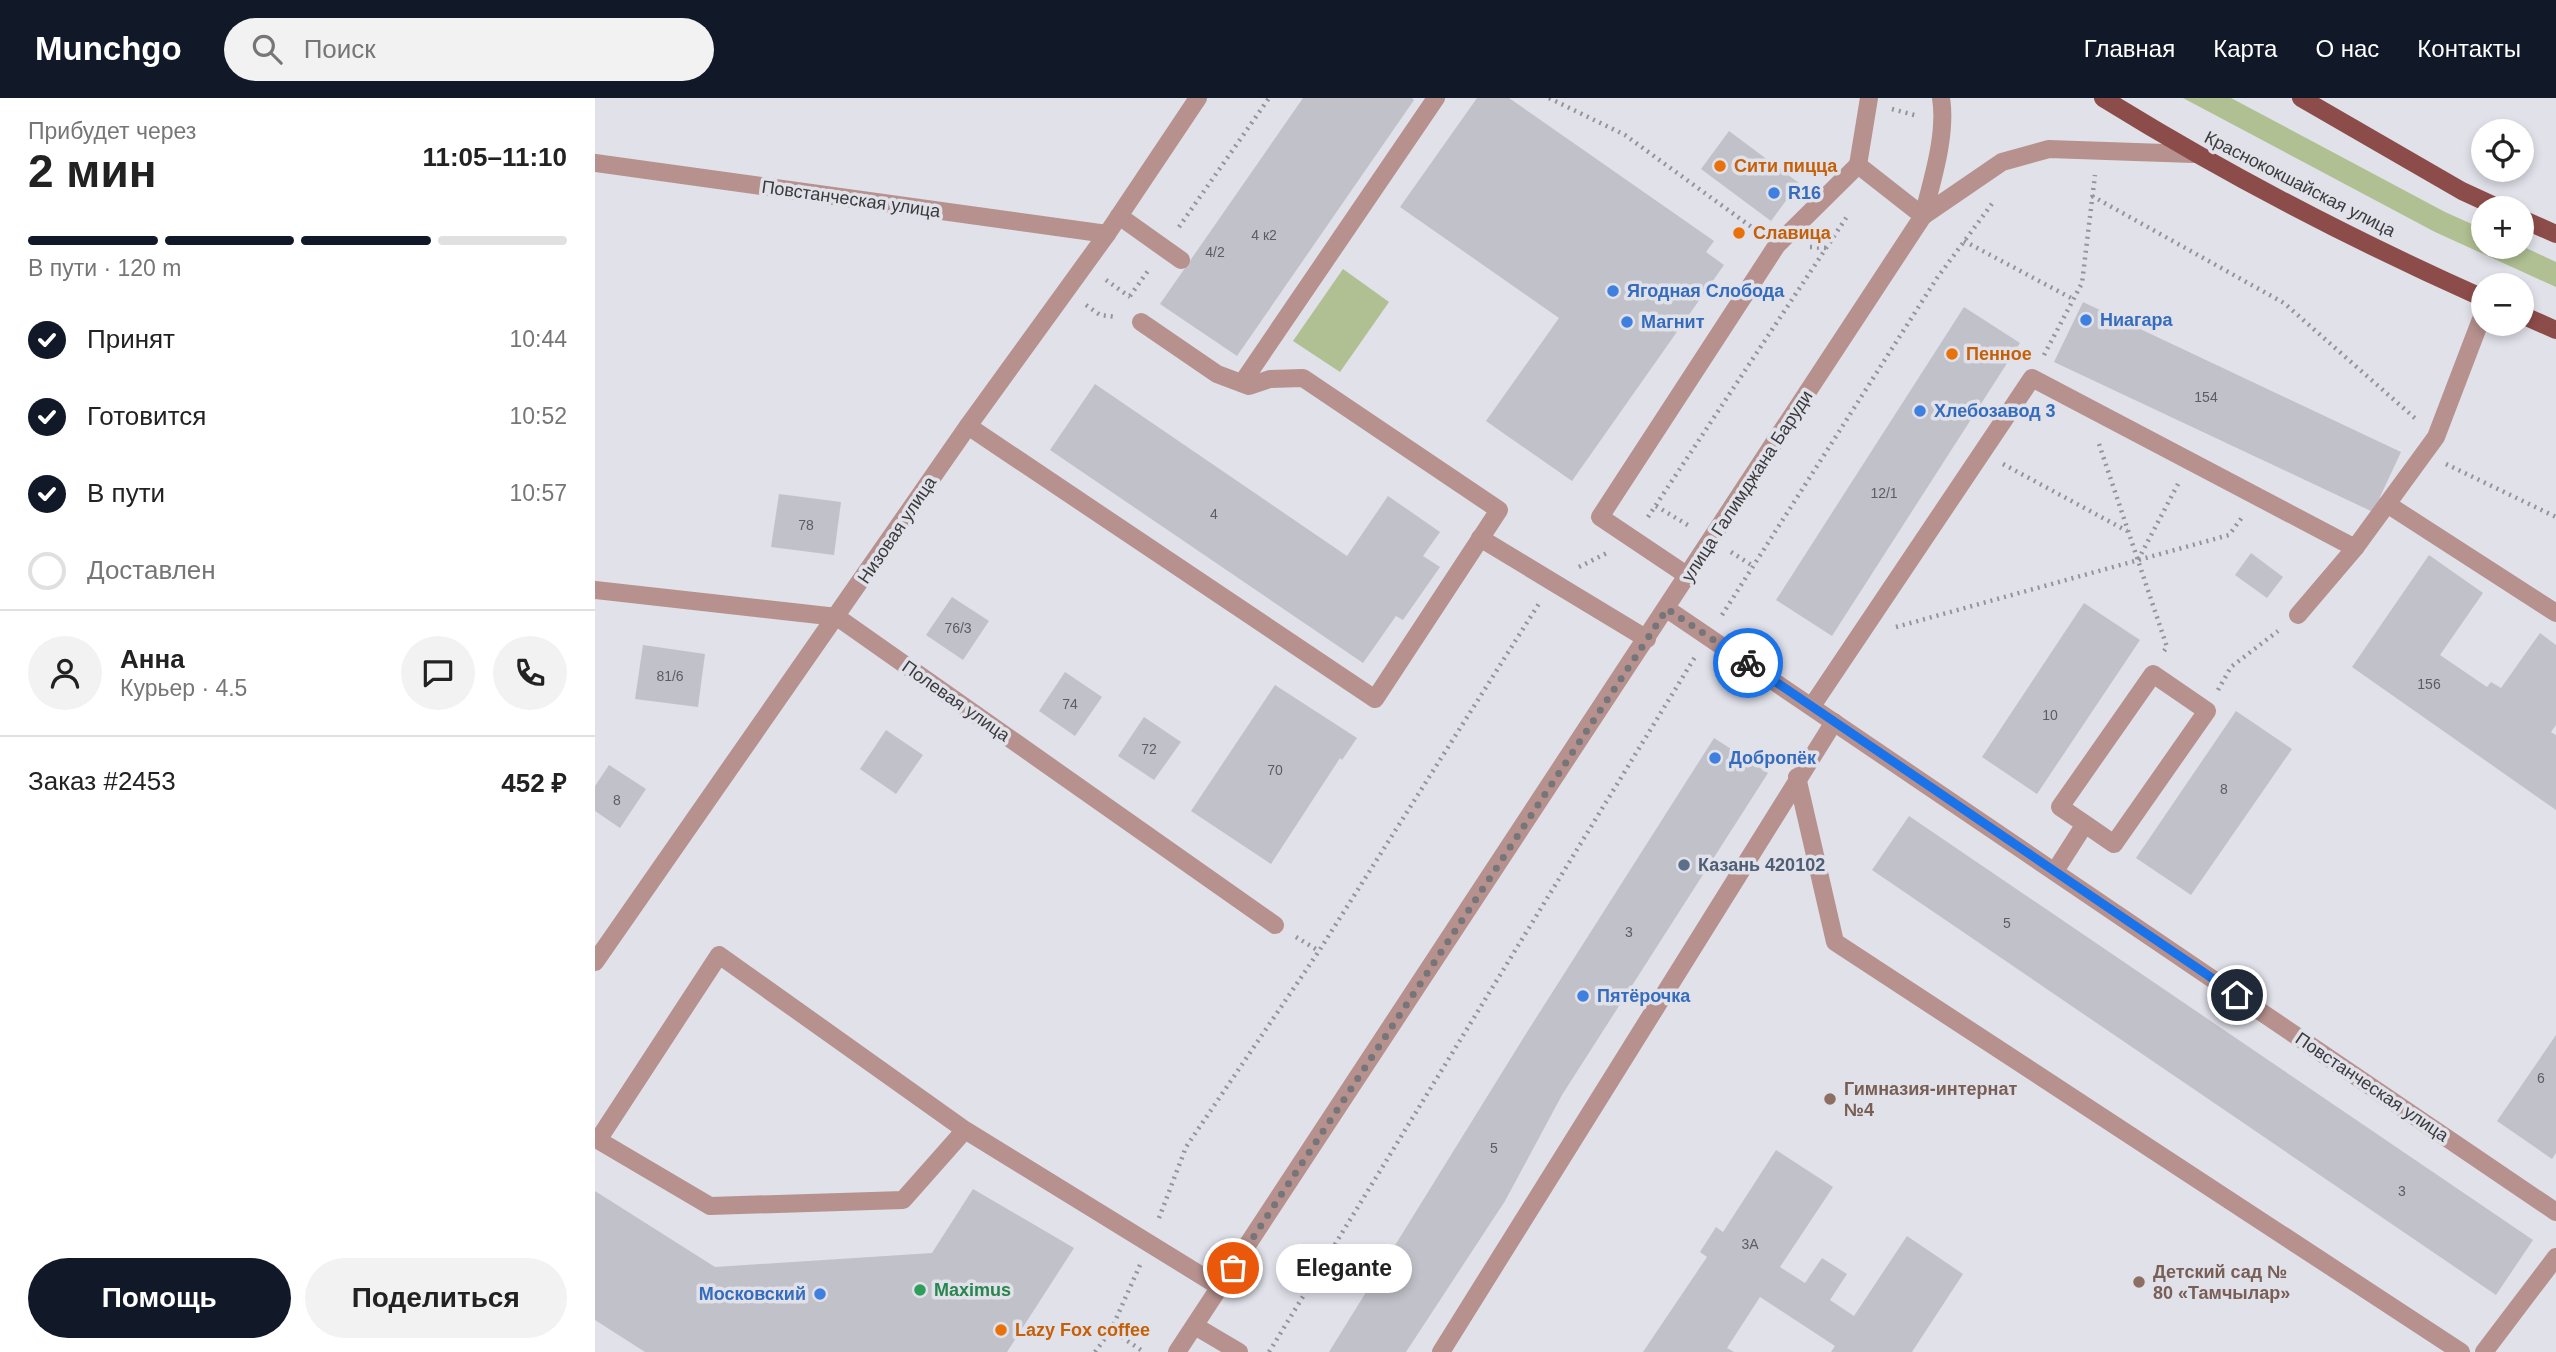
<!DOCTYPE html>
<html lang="ru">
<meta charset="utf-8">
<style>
:root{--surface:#fff;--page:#f2f2f2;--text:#222;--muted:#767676;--line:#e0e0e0;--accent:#111827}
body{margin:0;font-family:Helvetica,sans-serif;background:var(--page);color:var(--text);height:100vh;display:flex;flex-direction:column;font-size:26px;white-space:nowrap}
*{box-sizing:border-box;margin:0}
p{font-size:23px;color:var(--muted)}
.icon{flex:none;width:38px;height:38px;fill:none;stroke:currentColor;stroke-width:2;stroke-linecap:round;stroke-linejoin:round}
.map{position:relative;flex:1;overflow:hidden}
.side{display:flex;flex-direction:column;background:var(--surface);width:595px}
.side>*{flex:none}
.buttons{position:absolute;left:1876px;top:21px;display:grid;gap:14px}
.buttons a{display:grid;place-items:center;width:63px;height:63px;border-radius:50%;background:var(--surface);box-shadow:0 4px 10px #0003;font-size:35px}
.pin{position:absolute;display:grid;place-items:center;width:60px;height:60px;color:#fff;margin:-30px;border:4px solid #fff;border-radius:50%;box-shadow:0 2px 7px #0007}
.courier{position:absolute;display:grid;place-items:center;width:70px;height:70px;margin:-35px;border:5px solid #1a73e8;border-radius:50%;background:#fff;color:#222;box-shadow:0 2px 9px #0007}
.bubble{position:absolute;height:49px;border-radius:24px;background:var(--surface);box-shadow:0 4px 10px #0003;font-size:23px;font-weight:700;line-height:49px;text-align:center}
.head em{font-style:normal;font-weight:700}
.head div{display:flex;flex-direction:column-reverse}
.head{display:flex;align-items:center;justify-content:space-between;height:119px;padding:0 28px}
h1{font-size:46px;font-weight:700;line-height:52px}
.bar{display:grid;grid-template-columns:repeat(4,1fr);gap:10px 7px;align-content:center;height:84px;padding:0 28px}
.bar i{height:9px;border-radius:5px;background:var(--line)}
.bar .active{background:var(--accent)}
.bar p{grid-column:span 4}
.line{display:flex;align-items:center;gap:18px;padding:0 28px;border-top:2px solid var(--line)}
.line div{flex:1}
.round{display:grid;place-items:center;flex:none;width:74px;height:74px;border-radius:37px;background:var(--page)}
ol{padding:0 28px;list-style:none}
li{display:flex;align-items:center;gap:21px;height:77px}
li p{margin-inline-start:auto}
li .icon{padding:7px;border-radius:50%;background:var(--accent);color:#fff;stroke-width:4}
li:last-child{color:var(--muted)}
li i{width:38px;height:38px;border:4px solid var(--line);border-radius:50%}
.button{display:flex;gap:14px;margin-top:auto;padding:14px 28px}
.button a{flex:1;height:80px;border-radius:42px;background:var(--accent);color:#fff;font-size:28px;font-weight:700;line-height:80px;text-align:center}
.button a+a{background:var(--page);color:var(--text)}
header{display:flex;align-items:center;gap:42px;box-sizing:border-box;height:98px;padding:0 35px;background:var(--accent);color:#fff}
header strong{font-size:33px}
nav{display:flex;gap:38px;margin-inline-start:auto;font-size:24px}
.search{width:490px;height:63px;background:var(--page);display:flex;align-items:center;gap:18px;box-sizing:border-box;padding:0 24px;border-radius:38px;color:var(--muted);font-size:26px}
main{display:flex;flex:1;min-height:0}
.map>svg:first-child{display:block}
.green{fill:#b0c092}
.building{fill:#c1c1c9}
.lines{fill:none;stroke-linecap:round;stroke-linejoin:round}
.path{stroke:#94959a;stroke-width:4.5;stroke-dasharray:2 5;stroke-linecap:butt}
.minor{stroke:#b6918e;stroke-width:18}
.major{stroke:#8c4c49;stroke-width:18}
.done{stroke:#75757a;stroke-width:7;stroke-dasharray:0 12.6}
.route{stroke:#1a73e8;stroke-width:9}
.food-dot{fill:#e8710a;stroke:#e0e1e9;stroke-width:2.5}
.shop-dot{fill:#3f7fe0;stroke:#e0e1e9;stroke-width:2.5}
.service-dot{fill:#5c6f8a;stroke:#e0e1e9;stroke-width:2.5}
.education-dot{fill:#8d6e63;stroke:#e0e1e9;stroke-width:2.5}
.leisure-dot{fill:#2e9e5b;stroke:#e0e1e9;stroke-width:2.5}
.labels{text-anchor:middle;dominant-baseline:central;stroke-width:7;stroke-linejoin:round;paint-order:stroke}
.number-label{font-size:14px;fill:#5c5c61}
.food-label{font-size:18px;font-weight:bold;fill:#c56008;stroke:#e0e1e9;text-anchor:start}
.street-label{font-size:18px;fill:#3b3b3e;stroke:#e0e1e9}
.shop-label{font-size:18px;font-weight:bold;fill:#366cbe;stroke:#e0e1e9;text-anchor:start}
.service-label{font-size:18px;font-weight:bold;fill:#4e5e75;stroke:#e0e1e9;text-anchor:start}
.education-label{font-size:18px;font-weight:bold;fill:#785e54;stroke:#e0e1e9;text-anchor:start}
.leisure-label{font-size:18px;font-weight:bold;fill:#27864d;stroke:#e0e1e9;text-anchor:start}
</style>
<header>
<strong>Munchgo</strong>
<div class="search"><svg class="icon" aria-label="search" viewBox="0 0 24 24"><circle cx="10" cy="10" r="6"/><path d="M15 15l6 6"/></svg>Поиск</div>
<nav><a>Главная</a><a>Карта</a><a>О нас</a><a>Контакты</a></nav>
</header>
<main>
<section class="side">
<div class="head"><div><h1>2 мин</h1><p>Прибудет через</p></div><em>11:05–11:10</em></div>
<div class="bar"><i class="active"></i><i class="active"></i><i class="active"></i><i></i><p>В пути · 120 m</p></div>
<ol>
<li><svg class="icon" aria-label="check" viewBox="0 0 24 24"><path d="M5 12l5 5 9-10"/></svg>Принят<p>10:44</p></li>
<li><svg class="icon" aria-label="check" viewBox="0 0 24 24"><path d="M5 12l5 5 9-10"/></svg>Готовится<p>10:52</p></li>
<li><svg class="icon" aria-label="check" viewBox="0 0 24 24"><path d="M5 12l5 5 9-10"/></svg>В пути<p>10:57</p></li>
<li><i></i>Доставлен</li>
</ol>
<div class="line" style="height:126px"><a class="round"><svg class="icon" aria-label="person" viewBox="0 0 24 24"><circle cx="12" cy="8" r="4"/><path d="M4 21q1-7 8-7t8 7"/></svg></a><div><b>Анна</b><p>Курьер · 4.5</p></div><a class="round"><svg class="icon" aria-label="chat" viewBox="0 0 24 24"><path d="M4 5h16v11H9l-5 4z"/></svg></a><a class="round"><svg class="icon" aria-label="phone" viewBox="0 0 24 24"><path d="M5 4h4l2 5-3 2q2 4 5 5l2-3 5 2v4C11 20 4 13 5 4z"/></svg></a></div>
<div class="line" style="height:91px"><div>Заказ #2453</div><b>452 ₽</b></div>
<div class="button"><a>Помощь</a><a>Поделиться</a></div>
</section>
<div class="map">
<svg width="1961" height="1254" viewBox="0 0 1961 1254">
<rect width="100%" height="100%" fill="#e0e1e9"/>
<g class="green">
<path d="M 1588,0 L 1636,0 L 1850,114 L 1888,131 L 1888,149 L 1927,148 L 1961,164 L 1961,189 L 1840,134 Z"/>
<path d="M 748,171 L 794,204 L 745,274 L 698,243 Z"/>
</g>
<g class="building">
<path d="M 708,0 L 817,0 L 819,2 L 642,258 L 565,206 Z"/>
<path d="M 882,0 L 914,0 L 1119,143 L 1111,154 L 1129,167 L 977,383 L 891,323 L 964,220 L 805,109 Z"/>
<path d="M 1134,33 L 1204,85 L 1176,123 L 1106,71 Z"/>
<path d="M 1488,204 L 1806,354 L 1778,414 L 1459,264 Z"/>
<path d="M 1369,209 L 1425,245 L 1237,538 L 1181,502 Z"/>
<path d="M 500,286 L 752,458 L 793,398 L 845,434 L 828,458 L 845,469 L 808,522 L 801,518 L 768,565 L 455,352 Z"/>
<path d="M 184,396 L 246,404 L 239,457 L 176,449 Z"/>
<path d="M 1656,455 L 1688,479 L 1672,500 L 1640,477 Z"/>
<path d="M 1834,457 L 1888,495 L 1845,557 L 1892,589 L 1896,584 L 1906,590 L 1945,535 L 1961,547 L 1961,627 L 1956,634 L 1961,637 L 1961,712 L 1757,569 Z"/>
<path d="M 357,499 L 394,523 L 368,562 L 331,537 Z"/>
<path d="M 1489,505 L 1545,542 L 1442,696 L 1387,659 Z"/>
<path d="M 48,547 L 110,556 L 103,609 L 40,601 Z"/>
<path d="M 470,574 L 507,599 L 480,638 L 444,613 Z"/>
<path d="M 680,587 L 762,640 L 747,662 L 745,660 L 676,766 L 596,713 Z"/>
<path d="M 1641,613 L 1697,651 L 1596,797 L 1541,760 Z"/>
<path d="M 549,619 L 586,644 L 559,682 L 523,658 Z"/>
<path d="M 291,632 L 328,657 L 301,696 L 265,671 Z"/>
<path d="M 1119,640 L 1173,675 L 967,997 L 910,1103 L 811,1254 L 734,1254 L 934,931 Z"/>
<path d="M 14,667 L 51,691 L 25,730 L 0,713 L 0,688 Z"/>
<path d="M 1314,718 L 1938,1142 L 1901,1197 L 1277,772 Z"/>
<path d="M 1961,937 L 1961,1055 L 1957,1061 L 1902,1023 Z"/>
<path d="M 1181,1052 L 1238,1089 L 1185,1169 L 1210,1185 L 1227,1160 L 1252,1176 L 1235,1202 L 1259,1218 L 1312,1138 L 1368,1176 L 1317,1254 L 1236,1254 L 1240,1248 L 1165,1199 L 1132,1250 L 1139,1254 L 1048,1254 L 1112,1159 L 1105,1154 L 1121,1129 L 1128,1134 Z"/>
<path d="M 378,1091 L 479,1150 L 412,1254 L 50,1254 L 0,1222 L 0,1093 L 120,1169 L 337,1155 Z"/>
</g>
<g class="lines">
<g class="path">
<path d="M 954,0 L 1030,37 L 1162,133"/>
<path d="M 1297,11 L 1323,18"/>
<path d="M 1497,98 L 1689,205 L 1822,322"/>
<path d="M 584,129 L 674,0"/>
<path d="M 1369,143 L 1478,201"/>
<path d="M 1215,149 L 1232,150"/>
<path d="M 511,182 L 535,199"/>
<path d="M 535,198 L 555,170"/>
<path d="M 491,207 L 505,217 L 521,219"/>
<path d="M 1449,257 L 1487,185 L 1500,77"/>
<path d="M 1504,346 L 1572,549 L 1569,553"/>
<path d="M 1408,366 L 1532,433"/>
<path d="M 1851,366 L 1961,419"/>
<path d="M 1061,408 L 1096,429"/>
<path d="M 1053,419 L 1253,117"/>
<path d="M 1136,454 L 1158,468"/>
<path d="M 1543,462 L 1583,386"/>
<path d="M 984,469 L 1014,454"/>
<path d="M 1127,517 L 1342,180 L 1399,103"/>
<path d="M 1301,529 L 1634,437 L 1648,418"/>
<path d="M 1623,592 L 1636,569 L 1683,533"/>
<path d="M 701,839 L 724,853"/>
<path d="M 564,1120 L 591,1049 L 724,853 L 945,504"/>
<path d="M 545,1167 L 516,1232 L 549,1254"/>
<path d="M 500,1254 L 516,1232"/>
<path d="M 674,1254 L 1100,559"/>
</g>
<g class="minor">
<path d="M 1274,0 L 1263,67 L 1328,118"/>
<path d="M 0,65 L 512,136"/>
<path d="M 524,118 L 586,162"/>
<path d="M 1328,118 L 1407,64 L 1454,51 L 1598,56"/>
<path d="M 647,285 L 841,0"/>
<path d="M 373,328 L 780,601 L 904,412 L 708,280 L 675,281 L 654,288 L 622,276 L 546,224"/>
<path d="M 1792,406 L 1961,515"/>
<path d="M 885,440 L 1052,541"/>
<path d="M 1760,450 L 1841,339 L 1888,216"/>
<path d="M 1093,478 L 1005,419 L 1182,147 L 1263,67"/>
<path d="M 0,492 L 242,519 L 680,827"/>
<path d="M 1072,511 L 1961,1114"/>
<path d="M 1217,608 L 1437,280 L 1760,450 L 1703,517"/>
<path d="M 1202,679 L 1240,844 L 1866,1254"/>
<path d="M 1460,773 L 1490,726 L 1519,746 L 1612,613 L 1558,576 L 1465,709 L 1490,726"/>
<path d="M 0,864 L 373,328 L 512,136 L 603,0"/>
<path d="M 370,1032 L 308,1102 L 115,1108 L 3,1042 L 124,857 L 370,1032 L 625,1189"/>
<path d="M 600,1228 L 644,1254"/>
<path d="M 582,1254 L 1328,118 C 1337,83 1352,36 1346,0"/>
<path d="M 846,1254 L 1239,624"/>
<path d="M 1889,1254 L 1961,1159"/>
</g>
<g class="major">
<path d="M 1508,0 C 1629,75 1758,142 1888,200"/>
<path d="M 1706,0 L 1867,93 L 1904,110"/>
<path d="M 1927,121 L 1961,136"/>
<path d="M 1927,217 L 1961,232"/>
</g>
</g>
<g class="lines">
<path class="done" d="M 638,1170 L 1072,511 L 1153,565"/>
<path class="route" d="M 1153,565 L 1642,897"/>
</g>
<g class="food-dot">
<circle cx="1125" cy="68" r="7"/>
<circle cx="1144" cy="135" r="7"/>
<circle cx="1357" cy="256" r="7"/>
<circle cx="406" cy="1232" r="7"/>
</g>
<g class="shop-dot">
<circle cx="1179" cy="95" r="7"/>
<circle cx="1018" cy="193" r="7"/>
<circle cx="1491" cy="222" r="7"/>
<circle cx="1032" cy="224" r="7"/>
<circle cx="1325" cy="313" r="7"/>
<circle cx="1120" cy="660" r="7"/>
<circle cx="988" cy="898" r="7"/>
<circle cx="225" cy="1196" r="7"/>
</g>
<circle class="service-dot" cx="1089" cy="767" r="7"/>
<g class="education-dot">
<circle cx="1235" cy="1001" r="7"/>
<circle cx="1544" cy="1184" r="7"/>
</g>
<circle class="leisure-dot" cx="325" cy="1192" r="7"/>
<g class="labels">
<g class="number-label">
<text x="669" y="137">4 к2</text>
<text x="620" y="154">4/2</text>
<text x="1611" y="299">154</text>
<text x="1289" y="395">12/1</text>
<text x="619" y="416">4</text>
<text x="211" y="427">78</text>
<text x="363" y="530">76/3</text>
<text x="75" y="578">81/6</text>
<text x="1834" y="586">156</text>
<text x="475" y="606">74</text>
<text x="1455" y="617">10</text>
<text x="554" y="651">72</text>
<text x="680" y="672">70</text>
<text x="1629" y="691">8</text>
<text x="22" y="702">8</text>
<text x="1412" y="825">5</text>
<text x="1034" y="834">3</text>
<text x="1946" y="980">6</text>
<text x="899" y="1050">5</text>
<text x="1807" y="1093">3</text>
<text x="1155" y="1146">3А</text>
</g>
<g class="food-label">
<text x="1139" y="68">Сити пицца</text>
<text x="1158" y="135">Славица</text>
<text x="1371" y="256">Пенное</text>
<text x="420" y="1232">Lazy Fox coffee</text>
</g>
<g class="street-label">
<text transform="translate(1705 86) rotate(27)">Краснококшайская улица</text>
<text transform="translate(256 101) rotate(8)">Повстанческая улица</text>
<text transform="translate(1152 388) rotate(-57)">улица Галимджана Баруди</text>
<text transform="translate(302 432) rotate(-56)">Низовая улица</text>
<text transform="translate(361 603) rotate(35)">Полевая улица</text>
<text transform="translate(1777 989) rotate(34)">Повстанческая улица</text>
</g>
<g class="shop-label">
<text x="1193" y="95">R16</text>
<text x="1032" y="193">Ягодная Слобода</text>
<text x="1505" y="222">Ниагара</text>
<text x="1046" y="224">Магнит</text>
<text x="1339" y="313">Хлебозавод 3</text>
<text x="1134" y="660">Добропёк</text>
<text x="1002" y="898">Пятёрочка</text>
<text x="211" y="1196" text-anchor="end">Московский</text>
</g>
<g class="service-label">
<text x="1103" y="767">Казань 420102</text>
</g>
<g class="education-label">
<text x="1249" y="991">Гимназия-интернат<tspan x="1249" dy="21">№4</tspan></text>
<text x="1558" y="1174">Детский сад №<tspan x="1558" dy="21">80 «Тамчылар»</tspan></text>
</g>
<g class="leisure-label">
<text x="339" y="1192">Maximus</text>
</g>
</g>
</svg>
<div class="buttons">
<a><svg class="icon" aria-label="locate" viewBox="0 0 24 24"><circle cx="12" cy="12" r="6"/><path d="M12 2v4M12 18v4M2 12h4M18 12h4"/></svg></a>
<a>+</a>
<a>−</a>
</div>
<div class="pin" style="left:638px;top:1170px;background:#ea580c"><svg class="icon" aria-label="bag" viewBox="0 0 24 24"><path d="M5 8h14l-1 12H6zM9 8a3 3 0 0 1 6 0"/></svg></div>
<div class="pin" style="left:1642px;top:897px;background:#1f2937"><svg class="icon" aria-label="home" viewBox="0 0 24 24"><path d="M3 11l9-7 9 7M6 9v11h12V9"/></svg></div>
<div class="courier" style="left:1153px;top:565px"><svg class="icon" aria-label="bike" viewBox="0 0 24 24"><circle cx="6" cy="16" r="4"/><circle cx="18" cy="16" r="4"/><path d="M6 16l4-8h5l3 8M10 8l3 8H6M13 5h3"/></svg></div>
<div class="bubble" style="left:681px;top:1146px;width:136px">Elegante</div>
</div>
</main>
